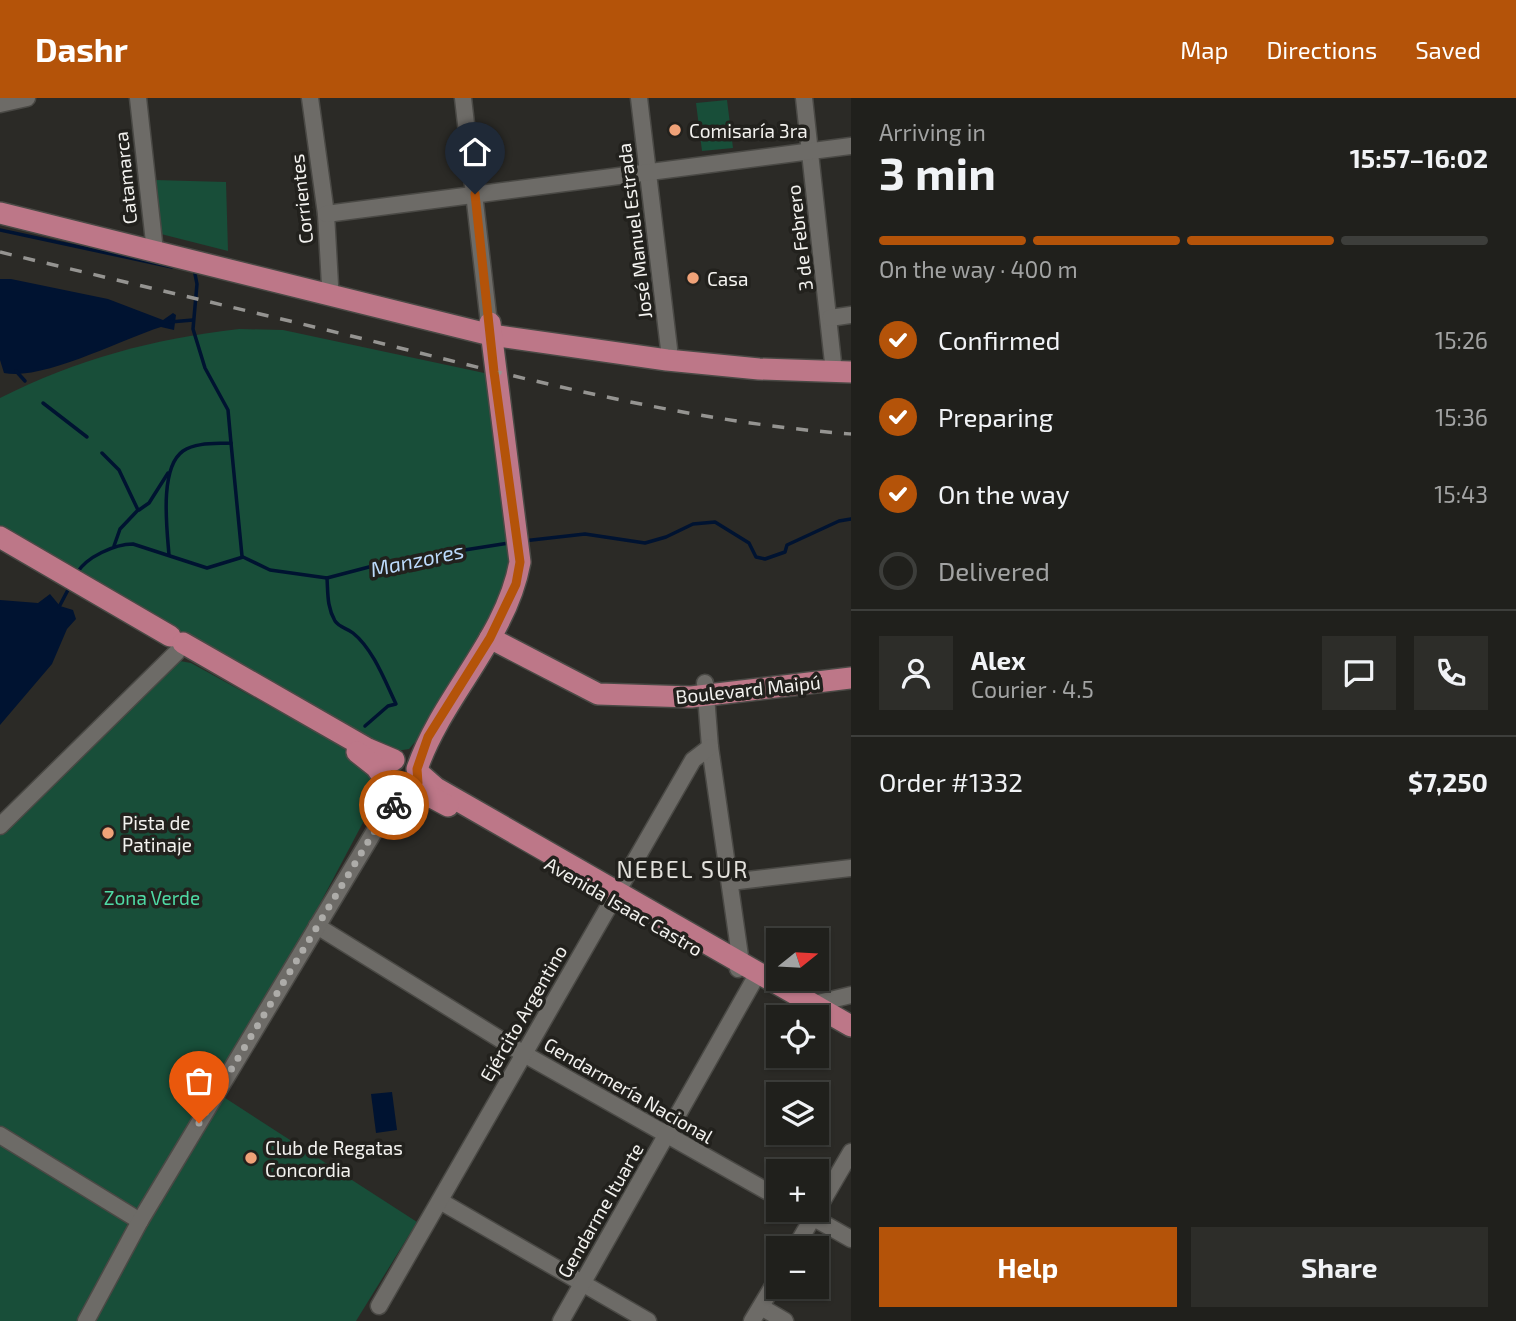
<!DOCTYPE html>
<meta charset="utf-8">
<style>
:root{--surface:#20201c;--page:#2d2d29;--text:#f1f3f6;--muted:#a2a3a3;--line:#3d3e3b;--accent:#b45309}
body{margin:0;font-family:"Exo 2",sans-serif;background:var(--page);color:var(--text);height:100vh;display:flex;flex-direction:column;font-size:26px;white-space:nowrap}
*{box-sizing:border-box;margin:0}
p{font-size:23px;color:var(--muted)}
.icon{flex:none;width:38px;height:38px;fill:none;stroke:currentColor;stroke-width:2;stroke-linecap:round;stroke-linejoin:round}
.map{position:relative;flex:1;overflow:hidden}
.side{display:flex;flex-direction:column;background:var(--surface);width:665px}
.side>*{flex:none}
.needle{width:46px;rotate:72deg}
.controls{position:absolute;left:766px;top:830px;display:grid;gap:14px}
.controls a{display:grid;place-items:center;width:63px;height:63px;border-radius:0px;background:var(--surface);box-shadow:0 2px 5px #0004,0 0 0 2px var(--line);font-size:35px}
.pin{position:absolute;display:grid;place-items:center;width:60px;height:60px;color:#fff;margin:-72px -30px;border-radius:50% 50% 50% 0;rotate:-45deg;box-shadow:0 0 7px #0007}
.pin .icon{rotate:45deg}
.courier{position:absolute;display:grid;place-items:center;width:70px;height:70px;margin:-35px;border:5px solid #b45309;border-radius:50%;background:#fff;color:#222;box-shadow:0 2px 9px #0007}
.summary em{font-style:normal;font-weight:700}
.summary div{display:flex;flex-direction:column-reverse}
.summary{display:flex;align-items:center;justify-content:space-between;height:119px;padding:0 28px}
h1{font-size:46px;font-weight:700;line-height:52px}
.bar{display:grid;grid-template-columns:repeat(4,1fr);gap:10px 7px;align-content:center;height:84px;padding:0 28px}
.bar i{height:9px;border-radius:5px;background:var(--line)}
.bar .active{background:var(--accent)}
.bar p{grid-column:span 4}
.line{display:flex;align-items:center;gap:18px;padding:0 28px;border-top:2px solid var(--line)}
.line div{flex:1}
.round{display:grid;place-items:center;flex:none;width:74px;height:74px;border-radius:0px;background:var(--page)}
ol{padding:0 28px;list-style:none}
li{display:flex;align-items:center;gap:21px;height:77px}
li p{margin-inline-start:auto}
li .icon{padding:7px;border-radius:50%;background:var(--accent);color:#fff;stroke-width:4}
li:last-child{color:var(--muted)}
li i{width:38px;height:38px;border:4px solid var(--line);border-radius:50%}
.cta{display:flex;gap:14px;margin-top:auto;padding:14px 28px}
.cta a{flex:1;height:80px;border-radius:0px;background:var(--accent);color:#fff;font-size:28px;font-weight:700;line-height:80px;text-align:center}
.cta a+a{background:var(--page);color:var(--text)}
header{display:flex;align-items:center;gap:42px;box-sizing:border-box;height:98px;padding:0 35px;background:var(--accent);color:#fff}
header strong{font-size:33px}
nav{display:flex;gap:38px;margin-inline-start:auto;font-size:24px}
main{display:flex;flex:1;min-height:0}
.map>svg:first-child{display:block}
.green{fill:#184e39}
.water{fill:#001331}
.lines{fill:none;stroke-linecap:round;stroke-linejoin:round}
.stream{stroke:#001331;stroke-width:3.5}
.minor-casing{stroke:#4a4945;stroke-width:19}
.major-casing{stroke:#4a4945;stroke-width:24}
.minor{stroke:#6d6b67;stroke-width:16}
.major{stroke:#bd7788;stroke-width:21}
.rail{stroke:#959491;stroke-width:3.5;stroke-dasharray:12 12;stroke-linecap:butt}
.done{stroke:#adaca9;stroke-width:7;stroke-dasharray:0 12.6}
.route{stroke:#b45309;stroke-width:9}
.poi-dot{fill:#f0a278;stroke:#22211d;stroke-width:2.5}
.labels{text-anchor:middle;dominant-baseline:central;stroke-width:7;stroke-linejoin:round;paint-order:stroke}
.poi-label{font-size:19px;fill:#f3f2ef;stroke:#22211d;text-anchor:start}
.street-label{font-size:19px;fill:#f3f2ef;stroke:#22211d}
.park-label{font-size:19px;fill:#4fdba5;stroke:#22211d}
.water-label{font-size:21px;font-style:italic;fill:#bcdafc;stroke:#22211d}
.quarter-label{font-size:23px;letter-spacing:2px;fill:#e3e1dc;stroke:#22211d}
</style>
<header>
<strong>Dashr</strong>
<nav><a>Map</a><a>Directions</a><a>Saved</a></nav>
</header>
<main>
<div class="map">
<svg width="851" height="1223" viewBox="0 0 851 1223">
<rect width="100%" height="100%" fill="#2b2a26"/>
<g class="green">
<path d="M 727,2 L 733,50 L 702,53 L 696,5 Z"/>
<path d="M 155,82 L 226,84 L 228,153 L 161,136 Z"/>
<path d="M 239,231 L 283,232 L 489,276 L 511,472 L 505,495 L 420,638 L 409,651 L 390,654 L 0,430 L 0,300 C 77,261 153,241 239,231 Z"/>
<path d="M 180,563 L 191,565 L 360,658 L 379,682 L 376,700 L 219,996 L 417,1124 L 356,1223 L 0,1223 L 0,736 L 171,567 Z"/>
</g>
<g class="water">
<path d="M 0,181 L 11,181 L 108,201 L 163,222 L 173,215 L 176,217 L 174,232 L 161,229 C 122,241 43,283 4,275 L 0,262 Z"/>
<path d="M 50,496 L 60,508 L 73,512 L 76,521 L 67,531 L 52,566 L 0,627 L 0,502 L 38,505 Z"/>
<path d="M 392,994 L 397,1032 L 376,1035 L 371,996 Z"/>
</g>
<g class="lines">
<g class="stream">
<path d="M 0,132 L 172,169"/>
<path d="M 170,224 L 193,222"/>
<path d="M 16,273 L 25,283"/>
<path d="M 43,305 L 87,339"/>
<path d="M 231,345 L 242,458"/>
<path d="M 102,355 L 119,372 L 138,412 L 120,431 L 114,448"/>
<path d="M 139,412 L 149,405 L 168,375"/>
<path d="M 523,443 L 585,436 L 645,445 L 666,439 L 693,426 L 715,424 L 749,445 L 756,459 L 765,461 L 785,454 L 787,447 L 839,423 L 851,421"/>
<path d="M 169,457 C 167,431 159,370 183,353 C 197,344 215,346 231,345 L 228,312 L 205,270 L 193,231 L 197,186 L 194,171"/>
<path d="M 77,475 C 86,459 115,446 133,446 L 207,470 L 243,459 L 270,472 L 327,480 L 388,464 L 509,445"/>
<path d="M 327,480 C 328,496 327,509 335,523 C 340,530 347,530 353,535 C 373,551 385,583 396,606 L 388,608 L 365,628"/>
<path d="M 59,509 L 70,488"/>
</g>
<g class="minor-casing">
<g id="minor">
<path d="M 138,0 L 154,144 L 151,154"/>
<path d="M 310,0 L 326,116 L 330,187 L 326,197"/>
<path d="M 463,0 L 489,225"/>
<path d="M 639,0 L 669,251 L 667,262"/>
<path d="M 804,0 L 834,274"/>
<path d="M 0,6 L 27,0"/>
<path d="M 326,116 L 851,48"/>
<path d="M 830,220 L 851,217"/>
<path d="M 705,585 L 710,649 L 741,865 L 738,871"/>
<path d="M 383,719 L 388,691"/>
<path d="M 0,728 L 177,554"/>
<path d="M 730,784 L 851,770"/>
<path d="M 317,828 L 524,956 L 779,1100"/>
<path d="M 814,906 L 851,897"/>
<path d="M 0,1037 L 140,1123"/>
<path d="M 440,1103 L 648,1223"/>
<path d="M 798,1111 L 851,1141"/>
<path d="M 795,1150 L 851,1054"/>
<path d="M 379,1208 L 693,662 L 710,649"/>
<path d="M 761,1209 L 785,1223"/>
<path d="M 86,1223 L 140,1123 L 383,719 L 404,697"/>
<path d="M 561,1223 L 758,875"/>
<path d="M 752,1223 L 779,1178"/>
</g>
</g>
<g class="major-casing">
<g id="major">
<path d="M 0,115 L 491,237 L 667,262 L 759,271 L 851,274"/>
<path d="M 0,439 L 170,538"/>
<path d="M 490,540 L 598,596 L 691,599 L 851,580"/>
<path d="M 183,545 L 368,651 L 394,662"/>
<path d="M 357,654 L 376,669 L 383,679"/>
<path d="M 417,671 C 442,598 506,541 520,464 L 490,225"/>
<path d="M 419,675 L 436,690 L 851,928"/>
<path d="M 411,694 L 433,700 L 448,708"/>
</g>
</g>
<use href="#minor" class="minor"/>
<use href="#major" class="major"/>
<path class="rail" d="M 0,154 C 136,187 272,218 408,252 C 553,288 701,325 851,336"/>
</g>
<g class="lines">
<path class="done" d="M 199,1025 L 383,719 L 394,707"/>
<path class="route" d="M 394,707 L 418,685 L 417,671 L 428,639 L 490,540 L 516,486 L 520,464 L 494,274 L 475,96"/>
</g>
<g class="poi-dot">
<circle cx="675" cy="32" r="7"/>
<circle cx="693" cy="180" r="7"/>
<circle cx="108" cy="735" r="7"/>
<circle cx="251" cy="1060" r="7"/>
</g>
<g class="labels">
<g class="poi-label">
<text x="689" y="32">Comisaría 3ra</text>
<text x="707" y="180">Casa</text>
<text x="122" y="724">Pista de<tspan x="122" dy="22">Patinaje</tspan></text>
<text x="265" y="1049">Club de Regatas<tspan x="265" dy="22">Concordia</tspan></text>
</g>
<g class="street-label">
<text transform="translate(125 80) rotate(-96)">Catamarca</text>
<text transform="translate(301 101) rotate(-96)">Corrientes</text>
<text transform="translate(634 133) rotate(-97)">José Manuel Estrada</text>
<text transform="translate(799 140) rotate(-97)">3 de Febrero</text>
<text transform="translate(748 591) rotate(-6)">Boulevard Maipú</text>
<text transform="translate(624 808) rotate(30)">Avenida Isaac Castro</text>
<text transform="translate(523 915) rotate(-60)">Ejército Argentino</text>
<text transform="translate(629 992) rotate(30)">Gendarmería Nacional</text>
<text transform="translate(600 1112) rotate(-60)">Gendarme Ituarte</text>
</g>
<g class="park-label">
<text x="152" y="799">Zona Verde</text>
</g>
<g class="water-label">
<text transform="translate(417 461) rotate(-12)">Manzores</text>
</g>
<g class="quarter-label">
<text x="683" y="771">NEBEL SUR</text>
</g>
</g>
</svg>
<div class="controls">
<a><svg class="needle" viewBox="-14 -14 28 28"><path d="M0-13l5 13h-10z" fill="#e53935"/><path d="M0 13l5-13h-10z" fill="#a2a3a3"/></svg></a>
<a><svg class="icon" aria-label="locate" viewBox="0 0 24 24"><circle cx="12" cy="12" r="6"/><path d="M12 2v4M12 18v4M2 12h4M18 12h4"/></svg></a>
<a><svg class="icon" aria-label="layers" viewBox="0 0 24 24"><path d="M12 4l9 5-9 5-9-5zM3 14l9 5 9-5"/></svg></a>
<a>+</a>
<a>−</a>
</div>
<div class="pin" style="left:199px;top:1025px;background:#ea580c"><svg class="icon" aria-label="bag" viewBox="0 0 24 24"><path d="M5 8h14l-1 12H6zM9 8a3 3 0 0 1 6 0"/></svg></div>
<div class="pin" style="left:475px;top:96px;background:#1f2937"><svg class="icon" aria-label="home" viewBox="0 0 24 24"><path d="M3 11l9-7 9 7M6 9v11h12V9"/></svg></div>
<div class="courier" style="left:394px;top:707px"><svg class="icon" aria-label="bike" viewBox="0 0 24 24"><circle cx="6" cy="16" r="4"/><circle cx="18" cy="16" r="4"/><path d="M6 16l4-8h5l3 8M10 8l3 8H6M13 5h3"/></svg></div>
</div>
<section class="side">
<div class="summary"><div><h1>3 min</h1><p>Arriving in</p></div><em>15:57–16:02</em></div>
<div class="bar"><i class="active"></i><i class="active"></i><i class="active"></i><i></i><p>On the way · 400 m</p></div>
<ol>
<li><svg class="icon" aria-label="check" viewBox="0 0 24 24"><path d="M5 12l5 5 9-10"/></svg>Confirmed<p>15:26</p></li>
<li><svg class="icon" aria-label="check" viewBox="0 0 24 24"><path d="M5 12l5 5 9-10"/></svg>Preparing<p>15:36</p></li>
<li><svg class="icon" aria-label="check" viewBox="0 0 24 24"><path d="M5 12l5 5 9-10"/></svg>On the way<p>15:43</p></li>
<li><i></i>Delivered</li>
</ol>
<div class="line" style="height:126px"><a class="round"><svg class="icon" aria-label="person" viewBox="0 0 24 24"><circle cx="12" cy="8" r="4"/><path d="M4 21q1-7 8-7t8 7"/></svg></a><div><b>Alex</b><p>Courier · 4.5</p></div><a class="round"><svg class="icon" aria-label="chat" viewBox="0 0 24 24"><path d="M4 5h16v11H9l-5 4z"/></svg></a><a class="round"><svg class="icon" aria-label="phone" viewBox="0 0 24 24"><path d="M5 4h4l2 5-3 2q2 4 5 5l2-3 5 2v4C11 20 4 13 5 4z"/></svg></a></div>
<div class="line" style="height:91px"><div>Order #1332</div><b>$7,250</b></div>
<div class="cta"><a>Help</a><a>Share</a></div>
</section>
</main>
